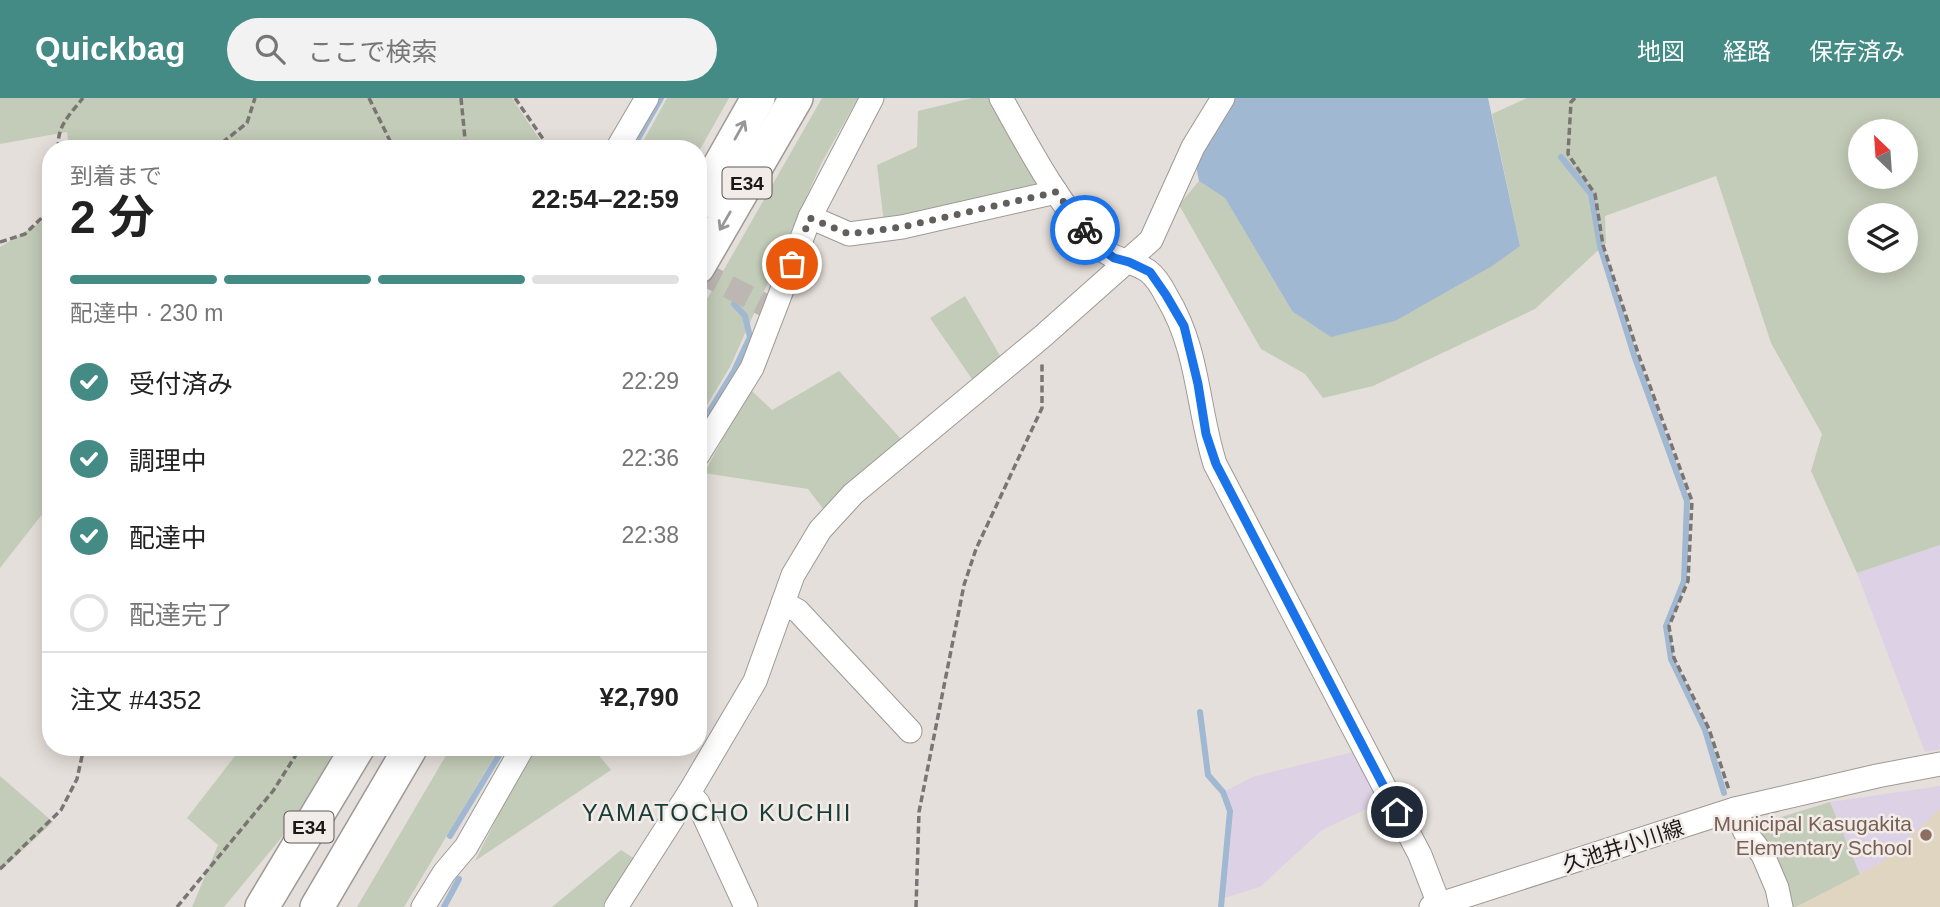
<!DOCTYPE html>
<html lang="ja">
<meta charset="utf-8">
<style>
:root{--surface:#fff;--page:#f2f2f2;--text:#222;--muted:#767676;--line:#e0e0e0;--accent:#448b86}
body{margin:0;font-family:Arial,"Noto Sans JP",sans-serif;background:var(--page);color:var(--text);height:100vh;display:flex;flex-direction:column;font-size:26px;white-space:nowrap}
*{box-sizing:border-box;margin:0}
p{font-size:23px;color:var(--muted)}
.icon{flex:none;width:38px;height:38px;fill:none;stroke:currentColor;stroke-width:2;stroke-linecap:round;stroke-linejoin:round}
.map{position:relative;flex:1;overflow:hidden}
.side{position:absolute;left:42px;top:42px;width:665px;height:616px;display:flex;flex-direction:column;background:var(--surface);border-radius:28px;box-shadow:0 4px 18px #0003}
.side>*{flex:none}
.needle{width:46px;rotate:335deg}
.tools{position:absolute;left:1848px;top:21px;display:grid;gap:14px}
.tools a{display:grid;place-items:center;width:70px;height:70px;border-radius:50%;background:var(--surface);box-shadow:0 4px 18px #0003;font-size:35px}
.pin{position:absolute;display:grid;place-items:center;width:60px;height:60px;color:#fff;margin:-30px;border:4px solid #fff;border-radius:50%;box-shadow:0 2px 7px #0007}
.courier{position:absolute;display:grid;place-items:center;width:70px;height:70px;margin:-35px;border:5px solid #1a73e8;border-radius:50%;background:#fff;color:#222;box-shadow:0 2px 9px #0007}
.summary em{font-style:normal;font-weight:700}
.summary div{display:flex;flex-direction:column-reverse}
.summary{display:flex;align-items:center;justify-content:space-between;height:119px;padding:0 28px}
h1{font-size:46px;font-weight:700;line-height:52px}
.bar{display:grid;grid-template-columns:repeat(4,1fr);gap:10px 7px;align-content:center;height:84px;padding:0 28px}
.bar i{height:9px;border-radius:5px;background:var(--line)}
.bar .selected{background:var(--accent)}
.bar p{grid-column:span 4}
.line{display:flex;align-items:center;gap:18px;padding:0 28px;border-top:2px solid var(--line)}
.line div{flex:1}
ol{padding:0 28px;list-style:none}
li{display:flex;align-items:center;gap:21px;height:77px}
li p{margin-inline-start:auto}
li .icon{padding:7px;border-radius:50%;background:var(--accent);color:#fff;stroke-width:4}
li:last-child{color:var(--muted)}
li i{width:38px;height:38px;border:4px solid var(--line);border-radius:50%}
header{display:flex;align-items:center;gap:42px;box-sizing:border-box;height:98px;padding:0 35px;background:var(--accent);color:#fff}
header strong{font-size:33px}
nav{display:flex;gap:38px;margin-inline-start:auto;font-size:24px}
.search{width:490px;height:63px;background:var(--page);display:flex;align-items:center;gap:18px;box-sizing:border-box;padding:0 24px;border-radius:38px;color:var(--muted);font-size:26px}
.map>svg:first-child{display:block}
.commercial{fill:#ddd1e5}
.education{fill:#e0d5c1}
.green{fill:#c3ccb8;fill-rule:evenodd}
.water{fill:#a0b8d2}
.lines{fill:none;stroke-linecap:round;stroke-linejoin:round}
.stream{stroke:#a0b8d2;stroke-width:6}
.minor-tunnel{stroke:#bdb7b4;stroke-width:23;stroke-dasharray:23 11;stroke-linecap:butt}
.minor-casing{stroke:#9f9995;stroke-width:25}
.highway-casing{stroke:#9f9995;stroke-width:36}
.path{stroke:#7a7573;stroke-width:3.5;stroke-dasharray:7 3.5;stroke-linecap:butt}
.minor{stroke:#fff;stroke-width:23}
.highway{stroke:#fff;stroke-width:33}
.oneway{stroke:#989797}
.done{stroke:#625e5c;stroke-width:7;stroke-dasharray:0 12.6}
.route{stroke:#1a73e8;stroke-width:9}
.education-dot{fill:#8d6e63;stroke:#f2ece8;stroke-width:2.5}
.labels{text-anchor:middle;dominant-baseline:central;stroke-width:5;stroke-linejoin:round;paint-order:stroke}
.shield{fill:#f2ece8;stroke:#5c5856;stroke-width:2}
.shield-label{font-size:19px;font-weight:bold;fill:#1b1817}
.education-label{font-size:21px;fill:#785e54;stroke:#f2ece8;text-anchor:end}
.street-label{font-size:21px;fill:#1b1817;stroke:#f2ece8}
.quarter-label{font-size:24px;letter-spacing:2px;fill:#1a3c39;stroke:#f2ece8}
</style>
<header>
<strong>Quickbag</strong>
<div class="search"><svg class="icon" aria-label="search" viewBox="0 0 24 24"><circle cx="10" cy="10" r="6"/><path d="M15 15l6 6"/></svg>ここで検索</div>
<nav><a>地図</a><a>経路</a><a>保存済み</a></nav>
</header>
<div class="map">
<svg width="1940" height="809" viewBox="0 0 1940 809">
<rect width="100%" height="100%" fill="#e5dfdb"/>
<g class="commercial">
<path d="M 1940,447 L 1940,651 L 1925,654 L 1857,475 Z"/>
<path d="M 1354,654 L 1381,704 L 1322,732 L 1260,789 L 1221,801 L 1230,713 L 1223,694 L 1255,678 Z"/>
<path d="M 1940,688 L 1940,711 L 1884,763 L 1860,776 L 1830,704 Z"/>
</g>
<path class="education" d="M 1940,711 L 1940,809 L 1796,809 L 1884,763 Z"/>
<g class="green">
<path d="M 0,0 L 512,0 L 546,51 L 69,51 L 67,34 L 0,46 Z"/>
<path d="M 667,0 L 729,0 L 698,55 L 698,51 L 639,51 Z"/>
<path d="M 822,0 L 858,0 L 822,64 L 730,269 L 698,322 L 698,217 Z"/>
<path d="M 972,0 L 992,0 L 1042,90 L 884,125 L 877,67 L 917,49 L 918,13 Z"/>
<path d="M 1527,0 L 1940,0 L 1940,447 L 1857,475 L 1811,373 L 1822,336 L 1771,245 L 1716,78 L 1605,118 L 1606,145 L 1535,211 L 1373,288 L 1323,300 L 1305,276 L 1261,251 L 1179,107 L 1199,83 L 1225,100 L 1292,213 L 1520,148 L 1492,16 ZM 1860,33 L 1906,33 L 1906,79 L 1860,79 ZM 1860,117 L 1906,117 L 1906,163 L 1860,163 Z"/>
<path d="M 51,118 L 51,405 L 0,470 L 0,149 Z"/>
<path d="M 965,198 L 1002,261 L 972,281 L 930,220 Z"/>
<path d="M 839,273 L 902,342 L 824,412 L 808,391 L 704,375 L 727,333 L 752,293 L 772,312 Z"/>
<path d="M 242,649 L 337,649 L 287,733 L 224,809 L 192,809 L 218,747 L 187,720 Z"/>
<path d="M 451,649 L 500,649 L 404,809 L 357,809 Z"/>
<path d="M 533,649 L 592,649 L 611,672 L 475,763 Z"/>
<path d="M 0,678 L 53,724 L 0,773 Z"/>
<path d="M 1830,704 L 1860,776 L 1796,809 L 1788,809 L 1752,728 Z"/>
<path d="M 621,752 L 638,763 L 608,809 L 552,809 Z"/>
</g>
<path class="water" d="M 1235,0 L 1488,0 L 1520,148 L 1492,168 L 1395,223 L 1331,239 L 1292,213 L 1225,100 L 1199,83 L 1196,68 Z"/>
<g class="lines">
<g class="stream">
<path d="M 632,51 L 661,0"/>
<path d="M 1561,59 L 1591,96 L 1600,148 L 1635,260 L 1687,403 L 1684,483 L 1666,528 L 1671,561 L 1705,632 L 1724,695"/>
<path d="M 698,332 L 734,273 L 750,239 L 745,218 L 734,206"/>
<path d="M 1200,614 L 1208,677 L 1223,694 L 1230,713 L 1221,809"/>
<path d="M 450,738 L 504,649"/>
<path d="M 444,809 L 459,781"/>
</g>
<path class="minor-tunnel" d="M 698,173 L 774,212"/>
<g class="minor-casing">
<g id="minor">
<path d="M 1001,0 C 1029,50 1057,104 1097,147 C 1111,162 1132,162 1148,173 C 1156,179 1163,191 1167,199 C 1199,252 1197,309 1215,366 L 1420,757 L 1440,809"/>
<path d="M 617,51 L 647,0"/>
<path d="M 810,119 L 849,136 L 902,129 L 1056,94"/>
<path d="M 698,357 L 752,270 L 810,119 L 872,0"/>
<path d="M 783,505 L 798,513 L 910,633"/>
<path d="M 689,695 L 698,705 L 746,809"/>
<path d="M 1735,711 L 1745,734 L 1763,757 L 1777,790 L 1781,809"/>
<path d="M 423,809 L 444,775 L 466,749 L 523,649"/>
<path d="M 616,809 L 689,695 L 755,583 L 793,477 L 820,432 L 853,396 L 1043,238 L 1151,142 L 1193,49 L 1223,0"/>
<path d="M 1431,809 L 1735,711 L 1877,678 L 1940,666"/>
</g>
</g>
<g class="highway-casing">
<g id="highway">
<path d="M 698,106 L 758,0"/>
<path d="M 698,169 L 796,0"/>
<path d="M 262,809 L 358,649"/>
<path d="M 317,809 L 411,649"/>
</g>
</g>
<g class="path">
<path d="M 369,0 L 394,51"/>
<path d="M 461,0 L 466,51"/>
<path d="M 515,0 L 550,51"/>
<path d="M 1575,0 L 1571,4 L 1568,56 L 1595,96 L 1603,147 L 1639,258 L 1692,403 L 1688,483 L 1669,528 L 1674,560 L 1709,631 L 1729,692"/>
<path d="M 59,51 C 55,30 71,15 83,0"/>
<path d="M 214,51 L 247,25 L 255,0"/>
<path d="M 0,144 L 25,136 L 51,111"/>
<path d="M 0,771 L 61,712 L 77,681 L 84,649"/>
<path d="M 177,809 L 273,693 L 301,649"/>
<path d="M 916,809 L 919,714 L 964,487 L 976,451 L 1042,310 L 1042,265"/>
</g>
<use href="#minor" class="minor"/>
<use href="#highway" class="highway"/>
</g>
<defs><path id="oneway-shaft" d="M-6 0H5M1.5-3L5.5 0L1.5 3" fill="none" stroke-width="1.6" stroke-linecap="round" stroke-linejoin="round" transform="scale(1.75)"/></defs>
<g class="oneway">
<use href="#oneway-shaft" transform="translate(740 32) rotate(-61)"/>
<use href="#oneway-shaft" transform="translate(725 123) rotate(120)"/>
</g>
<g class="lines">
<path class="done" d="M 792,166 L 810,120 L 849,136 L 902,129 L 1056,94 L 1085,132"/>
<path class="route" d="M 1085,132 L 1098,148 L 1114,160 L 1129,164 L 1150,174 L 1166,197 L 1184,228 L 1198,286 L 1206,336 L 1216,366 L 1397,714"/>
</g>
<circle class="education-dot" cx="1926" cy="737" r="7"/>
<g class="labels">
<g class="shield">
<rect x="722.5" y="69.5" width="49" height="31" rx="5"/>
<rect x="284.5" y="713.5" width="49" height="31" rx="5"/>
</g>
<g class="shield-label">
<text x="747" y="85">E34</text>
<text x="309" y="729">E34</text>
</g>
<g class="education-label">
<text x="1912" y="725">Municipal Kasugakita<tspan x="1912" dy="24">Elementary School</tspan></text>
</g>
<g class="street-label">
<text transform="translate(1623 748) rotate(-18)">久池井小川線</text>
</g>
<g class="quarter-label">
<text x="717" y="714">YAMATOCHO KUCHII</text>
</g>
</g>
</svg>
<div class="tools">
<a><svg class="needle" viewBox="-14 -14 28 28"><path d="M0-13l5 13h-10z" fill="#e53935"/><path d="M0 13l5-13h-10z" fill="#767676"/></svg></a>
<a><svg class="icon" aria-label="layers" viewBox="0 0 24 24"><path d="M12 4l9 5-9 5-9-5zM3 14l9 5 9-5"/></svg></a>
</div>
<div class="pin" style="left:792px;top:166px;background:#ea580c"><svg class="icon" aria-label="bag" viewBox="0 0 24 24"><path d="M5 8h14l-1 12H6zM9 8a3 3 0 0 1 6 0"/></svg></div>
<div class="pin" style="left:1397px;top:714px;background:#1f2937"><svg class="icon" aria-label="home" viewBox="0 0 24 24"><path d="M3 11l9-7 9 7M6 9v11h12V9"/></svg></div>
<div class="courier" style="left:1085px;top:132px"><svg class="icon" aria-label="bike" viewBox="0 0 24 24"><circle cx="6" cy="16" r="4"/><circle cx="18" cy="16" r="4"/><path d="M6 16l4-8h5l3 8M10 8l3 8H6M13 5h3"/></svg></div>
<section class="side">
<div class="summary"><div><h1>2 分</h1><p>到着まで</p></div><em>22:54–22:59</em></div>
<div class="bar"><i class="selected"></i><i class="selected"></i><i class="selected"></i><i></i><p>配達中 · 230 m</p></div>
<ol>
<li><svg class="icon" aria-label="check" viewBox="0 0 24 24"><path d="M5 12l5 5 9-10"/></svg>受付済み<p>22:29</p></li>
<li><svg class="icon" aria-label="check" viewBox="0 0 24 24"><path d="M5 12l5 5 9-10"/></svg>調理中<p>22:36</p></li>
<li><svg class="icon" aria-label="check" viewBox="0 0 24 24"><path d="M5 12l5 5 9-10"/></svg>配達中<p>22:38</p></li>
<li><i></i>配達完了</li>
</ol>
<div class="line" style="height:91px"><div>注文 #4352</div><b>¥2,790</b></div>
</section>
</div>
